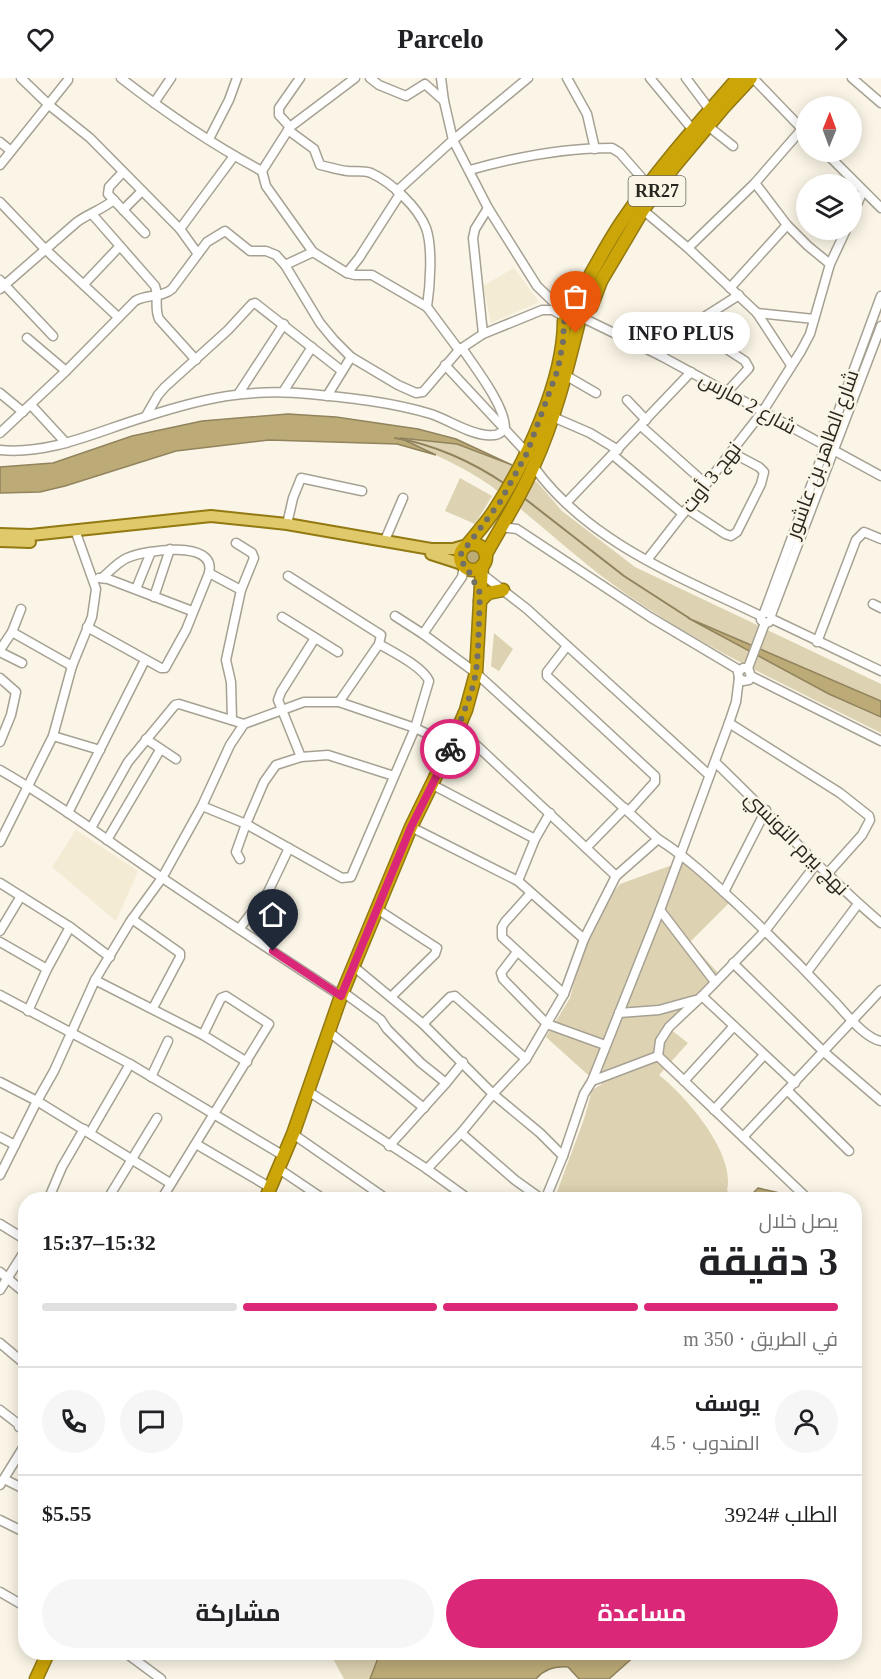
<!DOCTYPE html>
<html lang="ar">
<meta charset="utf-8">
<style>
:root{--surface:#fff;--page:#f6f6f6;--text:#202124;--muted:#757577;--line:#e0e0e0;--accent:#db2777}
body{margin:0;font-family:"Times New Roman",Cairo,serif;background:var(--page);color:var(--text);direction:rtl;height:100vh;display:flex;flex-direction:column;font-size:22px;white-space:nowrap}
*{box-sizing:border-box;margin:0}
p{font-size:20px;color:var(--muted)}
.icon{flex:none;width:33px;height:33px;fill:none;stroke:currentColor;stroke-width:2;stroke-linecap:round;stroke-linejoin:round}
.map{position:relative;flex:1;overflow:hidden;direction:ltr}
.side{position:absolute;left:18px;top:1114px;width:844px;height:468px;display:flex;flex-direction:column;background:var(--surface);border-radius:24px;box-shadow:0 3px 15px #0003;direction:rtl}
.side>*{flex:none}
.needle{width:39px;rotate:1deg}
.fabs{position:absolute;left:796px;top:18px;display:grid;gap:12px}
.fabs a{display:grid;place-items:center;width:66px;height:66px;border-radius:50%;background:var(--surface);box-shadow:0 3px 15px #0003;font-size:30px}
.pin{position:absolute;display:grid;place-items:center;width:51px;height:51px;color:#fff;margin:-62px -26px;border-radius:50% 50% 50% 0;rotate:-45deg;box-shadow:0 0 6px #0007}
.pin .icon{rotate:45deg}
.courier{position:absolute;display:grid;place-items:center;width:60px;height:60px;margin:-30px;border:4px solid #db2777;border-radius:50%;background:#fff;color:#222;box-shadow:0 2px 8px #0007}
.bubble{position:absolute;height:42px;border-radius:21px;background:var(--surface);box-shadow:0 3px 15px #0003;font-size:20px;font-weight:700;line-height:42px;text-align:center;direction:rtl}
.head em{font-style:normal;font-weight:700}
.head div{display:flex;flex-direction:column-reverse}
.head{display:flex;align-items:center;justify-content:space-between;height:102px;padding:0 24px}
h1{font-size:39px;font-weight:700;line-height:45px}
.bar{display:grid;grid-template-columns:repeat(4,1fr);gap:9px 6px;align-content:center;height:72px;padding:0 24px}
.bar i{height:8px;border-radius:4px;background:var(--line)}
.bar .current{background:var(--accent)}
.bar p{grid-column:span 4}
.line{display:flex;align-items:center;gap:15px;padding:0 24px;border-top:2px solid var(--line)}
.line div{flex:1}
.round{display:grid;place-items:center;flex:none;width:63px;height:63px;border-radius:32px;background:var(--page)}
.primary-button{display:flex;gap:12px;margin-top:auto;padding:12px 24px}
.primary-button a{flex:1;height:69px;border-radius:36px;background:var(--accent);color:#fff;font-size:24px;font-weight:700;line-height:69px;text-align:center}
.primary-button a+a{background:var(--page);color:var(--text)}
header{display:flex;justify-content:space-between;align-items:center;height:78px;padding:0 24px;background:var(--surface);font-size:27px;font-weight:700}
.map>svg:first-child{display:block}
.built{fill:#f3ebd4}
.green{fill:#ddd2b1}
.water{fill:#bdab77;stroke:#91835d;stroke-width:1.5}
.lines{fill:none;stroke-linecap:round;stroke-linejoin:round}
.stream{stroke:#91835d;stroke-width:2}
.minor-casing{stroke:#a6a193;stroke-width:11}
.major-casing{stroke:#937911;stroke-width:14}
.highway-casing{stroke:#937911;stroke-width:15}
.minor{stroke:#fff;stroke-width:8}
.major{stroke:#e0c96b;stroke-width:10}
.highway{stroke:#cca509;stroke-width:12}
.done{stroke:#726f66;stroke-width:6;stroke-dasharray:0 10.8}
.route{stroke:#db2777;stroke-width:8}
.labels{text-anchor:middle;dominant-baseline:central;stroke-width:5;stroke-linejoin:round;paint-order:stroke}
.shield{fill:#faf5e6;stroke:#68655c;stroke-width:1.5}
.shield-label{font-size:18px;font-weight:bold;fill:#292721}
.street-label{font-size:20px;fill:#292721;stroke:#faf5e6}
</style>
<header><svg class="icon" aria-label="forward" viewBox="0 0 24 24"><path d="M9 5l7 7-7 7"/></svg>Parcelo<svg class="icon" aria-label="heart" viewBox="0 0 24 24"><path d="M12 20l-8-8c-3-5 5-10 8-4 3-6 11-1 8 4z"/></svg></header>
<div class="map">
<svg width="881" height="1601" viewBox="0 0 881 1601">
<rect width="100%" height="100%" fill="#faf5e6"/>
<g class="built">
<path d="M 514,190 L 539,224 L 491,245 L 483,208 Z"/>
<path d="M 76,752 L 138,793 L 116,843 L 52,789 Z"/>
</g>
<g class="green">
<path d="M 398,360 L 457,366 L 512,387 L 538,405 L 562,433 L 635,489 L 881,606 L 881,623 L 697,544 L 829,616 L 881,639 L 881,655 C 790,609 694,566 611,505 C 570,475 532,438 491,408 C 463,388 429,374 398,360 Z"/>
<path d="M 460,400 L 492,418 L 475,446 L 445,433 Z"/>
<path d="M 494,555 L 513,571 L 499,593 L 491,588 Z"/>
<path d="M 686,782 L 729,825 L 690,864 L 719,896 L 670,951 L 688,965 L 659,997 C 686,1018 736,1076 727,1112 L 730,1118 L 738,1122 L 750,1118 L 750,1122 L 554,1122 L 584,1041 L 592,1012 L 602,1006 L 587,996 L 546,959 L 570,920 L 585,865 L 605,825 L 620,806 Z"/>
<path d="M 330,1575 L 380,1575 L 370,1601 L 344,1601 Z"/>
</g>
<g class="water">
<path d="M 288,336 L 336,339 L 418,351 L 456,361 L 512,387 L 457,366 L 400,360 L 436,377 L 397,366 L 269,362 L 176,373 L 65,408 L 40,414 L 0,415 L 0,389 L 53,385 L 132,358 L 202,343 Z"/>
<circle cx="473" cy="478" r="10"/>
<path d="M 688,540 L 881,623 L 881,639 L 829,616 Z"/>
<path d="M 758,1110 L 784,1116 L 790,1122 L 750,1122 L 750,1118 Z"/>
<path d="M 380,1575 L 638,1575 L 609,1601 L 579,1601 L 568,1589 C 556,1588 544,1591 536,1601 L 370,1601 Z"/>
</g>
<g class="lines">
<g class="stream">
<path d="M 395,360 C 433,366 473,384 505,406"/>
<path d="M 524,420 L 624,498 L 689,540"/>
</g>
<g class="minor-casing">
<g id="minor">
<path d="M 21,0 L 49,27 L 90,60 L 180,151"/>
<path d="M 121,0 C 166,35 213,67 262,93"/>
<path d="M 300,0 L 279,30 L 279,37 L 290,49 L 262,93 L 266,108 L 313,174 L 347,195 L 355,197 L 372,197 L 427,229"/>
<path d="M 370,0 L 379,7 L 406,18 L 425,6 L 444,23"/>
<path d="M 441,0 L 444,23 L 453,62 L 488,130 L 537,208 L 564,234"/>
<path d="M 567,0 L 587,36 L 595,71"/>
<path d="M 650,0 L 693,52"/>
<path d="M 686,0 L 710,32"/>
<path d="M 753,0 L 807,56"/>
<path d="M 852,0 L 881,25"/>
<path d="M 154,25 L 171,0"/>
<path d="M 708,48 L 733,68"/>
<path d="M 290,49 L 355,0"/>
<path d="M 288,52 L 314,71 L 320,87 C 329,89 338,92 347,93 C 355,94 363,92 371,95 C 391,104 418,129 426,150 C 433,169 430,209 427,229 L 459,272"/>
<path d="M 209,61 L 229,22 L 237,0"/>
<path d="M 0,64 L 11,73"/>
<path d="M 825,74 L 881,130"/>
<path d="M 0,87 L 68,2"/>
<path d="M 470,92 C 516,79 564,70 612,70 L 620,75 L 648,107"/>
<path d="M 123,94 L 109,109 L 108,116 L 145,155"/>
<path d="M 755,105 L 787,147 L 808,168 L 830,186"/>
<path d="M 397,113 L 453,62 L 528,0"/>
<path d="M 0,124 L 45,171 L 118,239"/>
<path d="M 123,132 L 142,113"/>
<path d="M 643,132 L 688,170 L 757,235 L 791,287"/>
<path d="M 92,136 L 155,208 C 159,219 154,230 159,241 L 196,282"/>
<path d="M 852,138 L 863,113"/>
<path d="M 688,170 L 755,105 L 802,51"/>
<path d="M 198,176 L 207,164 L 225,153 L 250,173 L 266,173 L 276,177 L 285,187 L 320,245 L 334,262 L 351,279 L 398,307 L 416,315 L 423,314 L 459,272 L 483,256 L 542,232 L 553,232 L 563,238"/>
<path d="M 285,187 L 313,174"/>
<path d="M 347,195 L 359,180 L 400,116"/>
<path d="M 0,202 L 53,258"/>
<path d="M 84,206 L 119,169"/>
<path d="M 730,210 L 787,147"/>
<path d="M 0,211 L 77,144 C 90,135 101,132 114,122"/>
<path d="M 757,235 L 814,241"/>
<path d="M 581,239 L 661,278 L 881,398"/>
<path d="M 483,256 L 473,160 L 475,151 L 488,130"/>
<path d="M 27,260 L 66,293"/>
<path d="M 725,270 L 745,283 L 749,290 L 727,314"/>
<path d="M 661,278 L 670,262 L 676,257 L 739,217"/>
<path d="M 445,287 L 527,375"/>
<path d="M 565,297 L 596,315"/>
<path d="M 283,314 L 312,269"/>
<path d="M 0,315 L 23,334"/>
<path d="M 239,315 L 284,246"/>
<path d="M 327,318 L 351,279"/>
<path d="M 627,322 L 646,342"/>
<path d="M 31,327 L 66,365"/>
<path d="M 146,338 L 158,317 L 165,309 L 228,252 L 252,226 L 255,225 L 342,293"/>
<path d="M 553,339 L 590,355 L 618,372"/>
<path d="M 641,348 L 706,406"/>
<path d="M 0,355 L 66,293 L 135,223 C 146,216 162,220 172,211 L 198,176 L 180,151 L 234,78"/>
<path d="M 0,372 C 51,377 98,353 145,339 C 204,320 248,310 310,316 C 351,320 391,324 431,336 C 449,342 467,355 486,357 C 495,358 501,357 505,349 C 504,326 475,290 462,270"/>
<path d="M 613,377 L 683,436"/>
<path d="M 534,389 C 588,464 680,499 761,538"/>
<path d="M 566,425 L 691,294"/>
<path d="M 687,431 L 725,456 L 731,458 L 737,454 L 761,406 L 764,394 L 759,389 L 731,374"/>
<path d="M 287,446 L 293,420 L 301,400 L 362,413"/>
<path d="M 501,449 L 517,451 L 650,539 L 739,592"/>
<path d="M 385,462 L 403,420"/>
<path d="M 647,482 L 763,333 L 801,273 L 810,256 L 830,186 L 846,152"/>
<path d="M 482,496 L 527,531 L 709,697"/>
<path d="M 288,498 L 381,557 L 379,566"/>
<path d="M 99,500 L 108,501 L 192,533"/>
<path d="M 102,500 C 110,493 118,484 127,480 C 145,472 217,461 209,495"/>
<path d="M 136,511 L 151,474"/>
<path d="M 154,519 L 170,471"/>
<path d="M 873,526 L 881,530"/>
<path d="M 764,535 L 881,218"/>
<path d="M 771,537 L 881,248"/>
<path d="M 395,538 L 423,556 L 476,595 L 658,761 C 688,780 713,804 739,828 C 773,860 805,892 836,925 C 847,937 866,961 881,963"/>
<path d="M 282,539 L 338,574"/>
<path d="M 772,541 L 769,544 L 765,545 L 761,542 L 761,538 L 764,535 L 768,534 L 771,537 L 772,541 L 881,593"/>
<path d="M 87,549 L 161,590 L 165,590 L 186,552 L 209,495 L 241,512"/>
<path d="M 12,554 L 72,588"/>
<path d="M 423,556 L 462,499 L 464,488"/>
<path d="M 817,564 L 856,462 L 864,454 L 881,461"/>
<path d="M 567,568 L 547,594 L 547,598 L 655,698 L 655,704 L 629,733"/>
<path d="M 0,572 L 12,554 L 21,531"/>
<path d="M 0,574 L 22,585"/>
<path d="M 748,590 L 765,545"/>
<path d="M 751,598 L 749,602 L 743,603 L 739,600 L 738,594 L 743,590 L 748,590 L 751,598 L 881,663"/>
<path d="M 0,600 L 16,614 L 11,637 L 0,664"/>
<path d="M 232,642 L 231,604 L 226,582 L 241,512 L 254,480 L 252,475 L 236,465"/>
<path d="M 729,645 L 840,715 L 869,738 L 870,742 L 862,757 L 828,795"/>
<path d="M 458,650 L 616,798"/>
<path d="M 53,658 L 100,672"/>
<path d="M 146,661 L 176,681"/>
<path d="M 301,679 L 278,622 L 281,614 L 315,560"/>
<path d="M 715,684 C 771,737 822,795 881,845"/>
<path d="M 0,692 C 56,724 108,763 161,799 C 220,839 281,879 341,918"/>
<path d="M 431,706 L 535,761"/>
<path d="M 202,728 L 246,746 L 342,800 L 351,799 L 415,650 L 429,603 C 423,589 393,574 379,566 L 339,624"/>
<path d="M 68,735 L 145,582"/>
<path d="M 411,749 L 518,803 L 584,861"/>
<path d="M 91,750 L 128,684 L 175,627 L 179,626 L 244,646"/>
<path d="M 107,762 L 160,672"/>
<path d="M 0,764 L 53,658 L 72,588 L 92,539 L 96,511 L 75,452"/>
<path d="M 586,770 L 625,730"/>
<path d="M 240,781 L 236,774 L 246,746 L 264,704 L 276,687 L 301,679 L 328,677 L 394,698"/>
<path d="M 518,803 L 535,761 L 550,735"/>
<path d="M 0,805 L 70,849 L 110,879"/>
<path d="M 724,814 L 766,732"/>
<path d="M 531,815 L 505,844 L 502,849 L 502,859 L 564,916"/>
<path d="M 377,831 L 437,870 L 435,876 L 391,919"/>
<path d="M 660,832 L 715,904"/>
<path d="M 132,841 L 180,875 L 180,879 L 153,930"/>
<path d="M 239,851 L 268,814 L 289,770"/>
<path d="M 0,853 L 21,818"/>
<path d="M 0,864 L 47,891"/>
<path d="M 517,874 L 501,895 L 503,901 L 547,946 L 605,967"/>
<path d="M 733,885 L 824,974 L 881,1023"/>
<path d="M 353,888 L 423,946 L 493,1016 L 540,1055 L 563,1078"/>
<path d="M 807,894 L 858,826"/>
<path d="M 95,902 L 203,957 L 247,984"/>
<path d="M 343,914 L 381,942 L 387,951 L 421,985 L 446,1005"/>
<path d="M 0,917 L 130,986 L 284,1078"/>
<path d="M 702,918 L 795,1005"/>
<path d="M 28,933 L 47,891 L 70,849"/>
<path d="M 619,935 L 659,932 L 695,922"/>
<path d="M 423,946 L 450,919 L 455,918 L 526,981"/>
<path d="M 328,953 L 424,1030"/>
<path d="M 658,978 L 660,963 L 669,949 L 702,918 L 765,853 L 817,785"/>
<path d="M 658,978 L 809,1122"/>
<path d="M 151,999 L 168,963"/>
<path d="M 592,1003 L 658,978"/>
<path d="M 684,1003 L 734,948"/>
<path d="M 0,1004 L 37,1023 L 170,1105"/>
<path d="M 308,1013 L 427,1091 L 470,1122"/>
<path d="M 788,1013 L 849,1073"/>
<path d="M 714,1032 L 764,977"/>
<path d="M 90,1055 L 130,986"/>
<path d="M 461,1055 L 515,1102 L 543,1122"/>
<path d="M 293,1056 L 388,1122"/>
<path d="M 0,1059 L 15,1067"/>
<path d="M 743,1059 L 881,912"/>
<path d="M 196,1066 L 271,1110"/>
<path d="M 389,1068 L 446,1005 L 463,984"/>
<path d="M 279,1091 L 325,1122"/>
<path d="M 427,1091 L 461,1055 L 493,1016 L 526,981 L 564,916 L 584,861 L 616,798 L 658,761"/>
<path d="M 0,1097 L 37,1023 L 54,993 L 95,902 L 130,844 L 162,800 L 202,728 L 230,667 L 244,646 L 304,624 L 339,624 L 415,650 L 451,667"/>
<path d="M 48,1122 L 62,1089 L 84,1051"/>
<path d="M 107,1122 L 157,1040"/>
<path d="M 161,1122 L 269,946 L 226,918 L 221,920 L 203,957"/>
<path d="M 545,1122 L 563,1078 L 584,1016 L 592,1003 L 660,832 L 729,645 L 736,624 L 739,600"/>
<path d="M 0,1146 L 26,1162"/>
<path d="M 0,1194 L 26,1216"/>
<path d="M 0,1212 L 26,1171"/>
<path d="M 0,1265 L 26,1287"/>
<path d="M 0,1332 L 26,1352"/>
<path d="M 19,1349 L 26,1339"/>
<path d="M 4,1401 L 26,1412"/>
<path d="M 0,1407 L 26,1365"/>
<path d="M 0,1442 L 26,1455"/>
<path d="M 0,1514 L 26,1529"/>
<path d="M 126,1575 L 161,1601"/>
</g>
</g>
<g class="major-casing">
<g id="major">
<path d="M 0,456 L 31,457 L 211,438 L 287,446 L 431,471 L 453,471 L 467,467"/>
<path d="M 0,463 L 30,464"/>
<path d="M 431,476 L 462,486"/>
</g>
</g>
<g class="highway-casing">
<g id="highway">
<path d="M 572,229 C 589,201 603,172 621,145 C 656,93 697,47 738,0"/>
<path d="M 580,235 L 591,229 L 601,203 L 643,132 L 673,90 L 724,29 L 751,0"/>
<circle cx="473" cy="479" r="13"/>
<path d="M 468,466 C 477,455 486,445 494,433 C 526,384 564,302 564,243"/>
<path d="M 486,476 C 502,447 521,418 534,387 C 555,341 567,291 579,243"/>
<path d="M 480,523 L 488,515 L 503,512"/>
<path d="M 265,1122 L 293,1056 L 341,918 L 411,749 L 451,667 L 466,632 L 476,595 L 482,488"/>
<path d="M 36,1601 L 48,1575"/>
</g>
</g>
<use href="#minor" class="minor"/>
<use href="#major" class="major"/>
<use href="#highway" class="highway"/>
</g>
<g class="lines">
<path class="done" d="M 450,671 L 471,615 L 476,595 L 478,572 L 480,515 L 467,490 L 461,483 L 461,476 L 500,424 L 527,375 L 558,291 L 563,264 L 564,243 L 571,247 L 579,243 L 576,255"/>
<path class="route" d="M 273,873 L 341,918 L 411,749 L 450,671"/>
</g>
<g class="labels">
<rect class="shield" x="628.5" y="98" width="57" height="30" rx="4.5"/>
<g class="shield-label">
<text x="657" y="113">RR27</text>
</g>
<g class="street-label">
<text transform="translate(748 325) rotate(29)">شارع 2 مارس</text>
<text transform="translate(822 376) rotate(-70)">شارع الطاهر بن عاشور</text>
<text transform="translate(711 399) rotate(-52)">نهج 3 أوت</text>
<text transform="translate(797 765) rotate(45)">نهج بيرم التونسي</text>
</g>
</g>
</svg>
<div class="fabs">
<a><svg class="needle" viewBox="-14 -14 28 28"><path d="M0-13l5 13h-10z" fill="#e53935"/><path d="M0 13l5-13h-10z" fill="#757577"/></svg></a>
<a><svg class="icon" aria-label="layers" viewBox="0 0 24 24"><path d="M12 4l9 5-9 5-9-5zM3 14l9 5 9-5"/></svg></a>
</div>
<div class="pin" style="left:576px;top:255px;background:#ea580c"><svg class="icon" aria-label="bag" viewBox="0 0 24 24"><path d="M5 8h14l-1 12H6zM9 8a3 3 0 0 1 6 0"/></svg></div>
<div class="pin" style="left:273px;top:873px;background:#1f2937"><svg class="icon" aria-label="home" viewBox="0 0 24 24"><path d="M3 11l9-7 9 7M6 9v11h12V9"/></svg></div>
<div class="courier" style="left:450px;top:671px"><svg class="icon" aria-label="bike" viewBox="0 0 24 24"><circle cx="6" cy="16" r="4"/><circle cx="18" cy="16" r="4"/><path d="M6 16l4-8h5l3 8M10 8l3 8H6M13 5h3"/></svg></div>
<div class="bubble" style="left:612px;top:234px;width:138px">INFO PLUS</div>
<section class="side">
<div class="head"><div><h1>3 دقيقة</h1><p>يصل خلال</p></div><em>15:32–15:37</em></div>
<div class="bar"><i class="current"></i><i class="current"></i><i class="current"></i><i></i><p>في الطريق · 350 m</p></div>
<div class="line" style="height:108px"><a class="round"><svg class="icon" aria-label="person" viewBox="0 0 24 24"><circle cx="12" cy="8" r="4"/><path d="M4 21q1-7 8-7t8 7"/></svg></a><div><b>يوسف</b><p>المندوب · 4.5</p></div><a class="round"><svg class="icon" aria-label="chat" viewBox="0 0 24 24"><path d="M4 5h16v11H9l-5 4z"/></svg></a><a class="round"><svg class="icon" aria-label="phone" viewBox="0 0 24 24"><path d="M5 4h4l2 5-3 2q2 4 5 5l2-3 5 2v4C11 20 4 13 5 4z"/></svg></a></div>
<div class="line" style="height:78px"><div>الطلب #3924</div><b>$5.55</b></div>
<div class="primary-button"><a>مساعدة</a><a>مشاركة</a></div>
</section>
</div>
